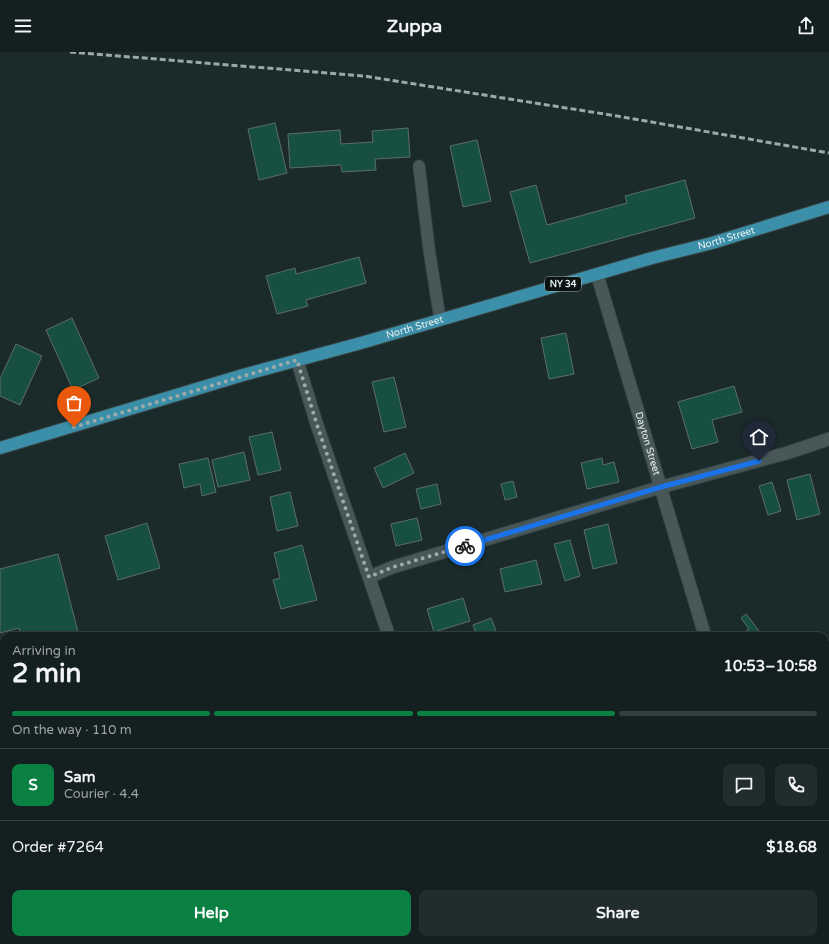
<!DOCTYPE html>
<meta charset="utf-8">
<style>
:root{--surface:#142020;--page:#212d2d;--text:#f1f3f6;--muted:#9da3a5;--line:#333e3e;--accent:#0b8043}
body{margin:0;font-family:"Varela Round",sans-serif;background:var(--page);color:var(--text);height:100vh;display:flex;flex-direction:column;font-size:15px;white-space:nowrap}
*{box-sizing:border-box;margin:0}
p{font-size:13px;color:var(--muted)}
.icon{flex:none;width:22px;height:22px;fill:none;stroke:currentColor;stroke-width:2;stroke-linecap:round;stroke-linejoin:round}
.map{position:relative;flex:1;overflow:hidden}
.panel{position:absolute;left:0px;top:580px;width:829px;height:312px;display:flex;flex-direction:column;background:var(--surface);border-radius:12px 12px 0 0;box-shadow:0 1px 3px #0004,0 0 0 1px var(--line)}
.panel>*{flex:none}
.pin{position:absolute;display:grid;place-items:center;width:34px;height:34px;color:#fff;margin:-41px -17px;border-radius:50% 50% 50% 0;rotate:-45deg;box-shadow:0 0 4px #0007}
.pin .icon{rotate:45deg}
.courier{position:absolute;display:grid;place-items:center;width:40px;height:40px;margin:-20px;border:3px solid #1a73e8;border-radius:50%;background:#fff;color:#222;box-shadow:0 1px 5px #0007}
.head em{font-style:normal;font-weight:800}
.head div{display:flex;flex-direction:column-reverse}
.head{display:flex;align-items:center;justify-content:space-between;height:68px;padding:0 12px}
h1{font-size:26px;font-weight:800;line-height:30px}
.bar{display:grid;grid-template-columns:repeat(4,1fr);gap:6px 4px;align-content:center;height:48px;padding:0 12px}
.bar i{height:5px;border-radius:3px;background:var(--line)}
.bar .selected{background:var(--accent)}
.bar p{grid-column:span 4}
.line{display:flex;align-items:center;gap:10px;padding:0 12px;border-top:1px solid var(--line)}
.line div{flex:1}
.round{display:grid;place-items:center;flex:none;width:42px;height:42px;border-radius:8px;background:var(--page)}
.action{display:flex;gap:8px;margin-top:auto;padding:8px 12px}
.action a{flex:1;height:46px;border-radius:8px;background:var(--accent);color:#fff;font-size:16px;font-weight:800;line-height:46px;text-align:center}
.action a+a{background:var(--page);color:var(--text)}
header{display:flex;justify-content:space-between;align-items:center;height:52px;padding:0 12px;background:var(--surface);font-size:18px;font-weight:800}
.map>svg:first-child{display:block}
.building{fill:#175040;stroke:#5d6d67}
.lines{fill:none;stroke-linecap:round;stroke-linejoin:round}
.lane-casing{stroke:#3b4849;stroke-width:13}
.street-casing{stroke:#3b4849;stroke-width:14}
.secondary-casing{stroke:#3b4849;stroke-width:14}
.primary-casing{stroke:#3b4849;stroke-width:14}
.lane{stroke:#485859;stroke-width:11}
.street{stroke:#485859;stroke-width:12}
.secondary{stroke:#485859;stroke-width:12}
.primary{stroke:#3c8fa8;stroke-width:12}
.rail{stroke:#9ca9a9;stroke-width:3;stroke-dasharray:6 3;stroke-linecap:butt}
.done{stroke:#9fabab;stroke-width:4;stroke-dasharray:0 7.2}
.route{stroke:#1a73e8;stroke-width:5}
.labels{text-anchor:middle;dominant-baseline:central;stroke-width:3.5;stroke-linejoin:round;paint-order:stroke}
.shield{fill:#0b1212;stroke:#a4adad;stroke-width:1}
.shield-label{font-size:9px;font-weight:bold;fill:#e6f0f0}
.street-label{font-size:10px;fill:#e6f0f0;stroke:#0b1212}
</style>
<header><svg class="icon" aria-label="menu" viewBox="0 0 24 24"><path d="M4 6h16M4 12h16M4 18h16"/></svg>Zuppa<svg class="icon" aria-label="share" viewBox="0 0 24 24"><path d="M12 15V3M7 8l5-5 5 5M5 13v7h14v-7"/></svg></header>
<div class="map">
<svg width="829" height="892" viewBox="0 0 829 892">
<rect width="100%" height="100%" fill="#1b2b2b"/>
<g class="building">
<path d="M 275,71 L 287,121 L 259,128 L 248,77 Z"/>
<path d="M 408,76 L 410,105 L 375,107 L 376,118 L 342,120 L 341,113 L 290,116 L 288,82 L 340,78 L 341,92 L 373,90 L 372,79 Z"/>
<path d="M 477,88 L 491,149 L 463,155 L 450,94 Z"/>
<path d="M 685,128 L 695,166 L 530,211 L 510,140 L 536,133 L 547,173 L 627,151 L 625,144 Z"/>
<path d="M 359,205 L 366,231 L 306,248 L 308,254 L 277,262 L 266,224 L 295,216 L 296,222 Z"/>
<path d="M 72,266 L 99,326 L 73,338 L 46,278 Z"/>
<path d="M 566,281 L 574,322 L 549,327 L 541,286 Z"/>
<path d="M 16,292 L 42,304 L 20,353 L 0,344 L 0,327 Z"/>
<path d="M 394,325 L 406,375 L 384,380 L 372,330 Z"/>
<path d="M 734,334 L 742,360 L 712,368 L 718,390 L 692,397 L 678,350 Z"/>
<path d="M 272,380 L 281,418 L 258,423 L 249,385 Z"/>
<path d="M 244,400 L 250,428 L 218,435 L 212,408 Z"/>
<path d="M 405,401 L 414,421 L 383,436 L 374,416 Z"/>
<path d="M 208,406 L 216,440 L 202,444 L 200,432 L 184,436 L 179,412 Z"/>
<path d="M 602,406 L 603,413 L 614,410 L 619,430 L 587,437 L 581,411 Z"/>
<path d="M 810,422 L 820,462 L 797,468 L 787,428 Z"/>
<path d="M 513,429 L 517,445 L 505,448 L 501,432 Z"/>
<path d="M 772,430 L 781,459 L 768,463 L 759,434 Z"/>
<path d="M 437,432 L 441,452 L 421,457 L 416,437 Z"/>
<path d="M 290,440 L 298,474 L 277,479 L 270,445 Z"/>
<path d="M 417,466 L 422,488 L 396,494 L 391,472 Z"/>
<path d="M 147,471 L 160,516 L 118,528 L 105,484 Z"/>
<path d="M 608,472 L 617,511 L 593,517 L 584,478 Z"/>
<path d="M 570,488 L 580,524 L 565,529 L 554,492 Z"/>
<path d="M 302,493 L 317,548 L 281,557 L 273,528 L 280,526 L 274,501 Z"/>
<path d="M 58,502 L 79,584 L 21,584 L 19,576 L 0,581 L 0,517 Z"/>
<path d="M 536,508 L 542,532 L 505,540 L 500,517 Z"/>
<path d="M 463,546 L 470,569 L 434,580 L 427,557 Z"/>
<path d="M 746,562 L 763,584 L 739,584 L 749,577 L 741,566 Z"/>
<path d="M 491,566 L 498,584 L 477,584 L 473,573 Z"/>
<path d="M 0,685 L 4,685 L 4,749 L 0,750 Z"/>
<path d="M 829,769 L 829,791 L 825,775 L 825,770 Z"/>
<path d="M 552,888 L 568,888 L 569,892 L 534,892 Z"/>
<path d="M 603,888 L 628,888 L 629,892 L 604,892 Z"/>
<path d="M 700,888 L 721,888 L 722,892 L 701,892 Z"/>
</g>
<g class="lines">
<g class="lane-casing">
<path id="lane" d="M 419,114 L 429,197 L 440,267"/>
</g>
<g class="street-casing">
<g id="street">
<path id="s1" d="M 597,222 L 705,584"/>
<path d="M 369,525 L 393,515 L 661,435 L 787,401 L 829,387"/>
<path d="M 793,888 L 794,892"/>
</g>
</g>
<g class="secondary-casing">
<g id="secondary">
<path d="M 297,308 L 317,373 L 389,584"/>
<path d="M 461,888 L 462,892"/>
</g>
</g>
<g class="primary-casing">
<g id="primary">
<path id="s2" d="M 0,396 L 243,323 L 361,291 L 652,206 L 712,191 L 829,155"/>
</g>
</g>
<use href="#lane" class="lane"/>
<use href="#street" class="street"/>
<use href="#secondary" class="secondary"/>
<use href="#primary" class="primary"/>
<path class="rail" d="M 70,0 L 364,24 L 617,64 L 829,101"/>
</g>
<g class="lines">
<path class="done" d="M 74,375 L 297,308 L 317,373 L 369,525 L 393,515 L 465,494"/>
<path class="route" d="M 465,494 L 661,435 L 759,409"/>
</g>
<g class="labels">
<rect class="shield" x="545" y="225" width="36" height="14" rx="3"/>
<g class="shield-label">
<text x="563" y="232">NY 34</text>
</g>
<g class="street-label">
<text stroke="none"><textPath href="#s2" startOffset="756">North Street</textPath></text>
<text stroke="none"><textPath href="#s2" startOffset="432">North Street</textPath></text>
<text stroke="none"><textPath href="#s1" startOffset="177">Dayton Street</textPath></text>
</g>
</g>
</svg>
<div class="pin" style="left:74px;top:375px;background:#ea580c"><svg class="icon" aria-label="bag" viewBox="0 0 24 24"><path d="M5 8h14l-1 12H6zM9 8a3 3 0 0 1 6 0"/></svg></div>
<div class="pin" style="left:759px;top:409px;background:#1f2937"><svg class="icon" aria-label="home" viewBox="0 0 24 24"><path d="M3 11l9-7 9 7M6 9v11h12V9"/></svg></div>
<div class="courier" style="left:465px;top:494px"><svg class="icon" aria-label="bike" viewBox="0 0 24 24"><circle cx="6" cy="16" r="4"/><circle cx="18" cy="16" r="4"/><path d="M6 16l4-8h5l3 8M10 8l3 8H6M13 5h3"/></svg></div>
<section class="panel">
<div class="head"><div><h1>2 min</h1><p>Arriving in</p></div><em>10:53–10:58</em></div>
<div class="bar"><i class="selected"></i><i class="selected"></i><i class="selected"></i><i></i><p>On the way · 110 m</p></div>
<div class="line" style="height:72px"><b class="round" style="background:var(--accent);color:#fff">S</b><div><b>Sam</b><p>Courier · 4.4</p></div><a class="round"><svg class="icon" aria-label="chat" viewBox="0 0 24 24"><path d="M4 5h16v11H9l-5 4z"/></svg></a><a class="round"><svg class="icon" aria-label="phone" viewBox="0 0 24 24"><path d="M5 4h4l2 5-3 2q2 4 5 5l2-3 5 2v4C11 20 4 13 5 4z"/></svg></a></div>
<div class="line" style="height:52px"><div>Order #7264</div><b>$18.68</b></div>
<div class="action"><a>Help</a><a>Share</a></div>
</section>
</div>
